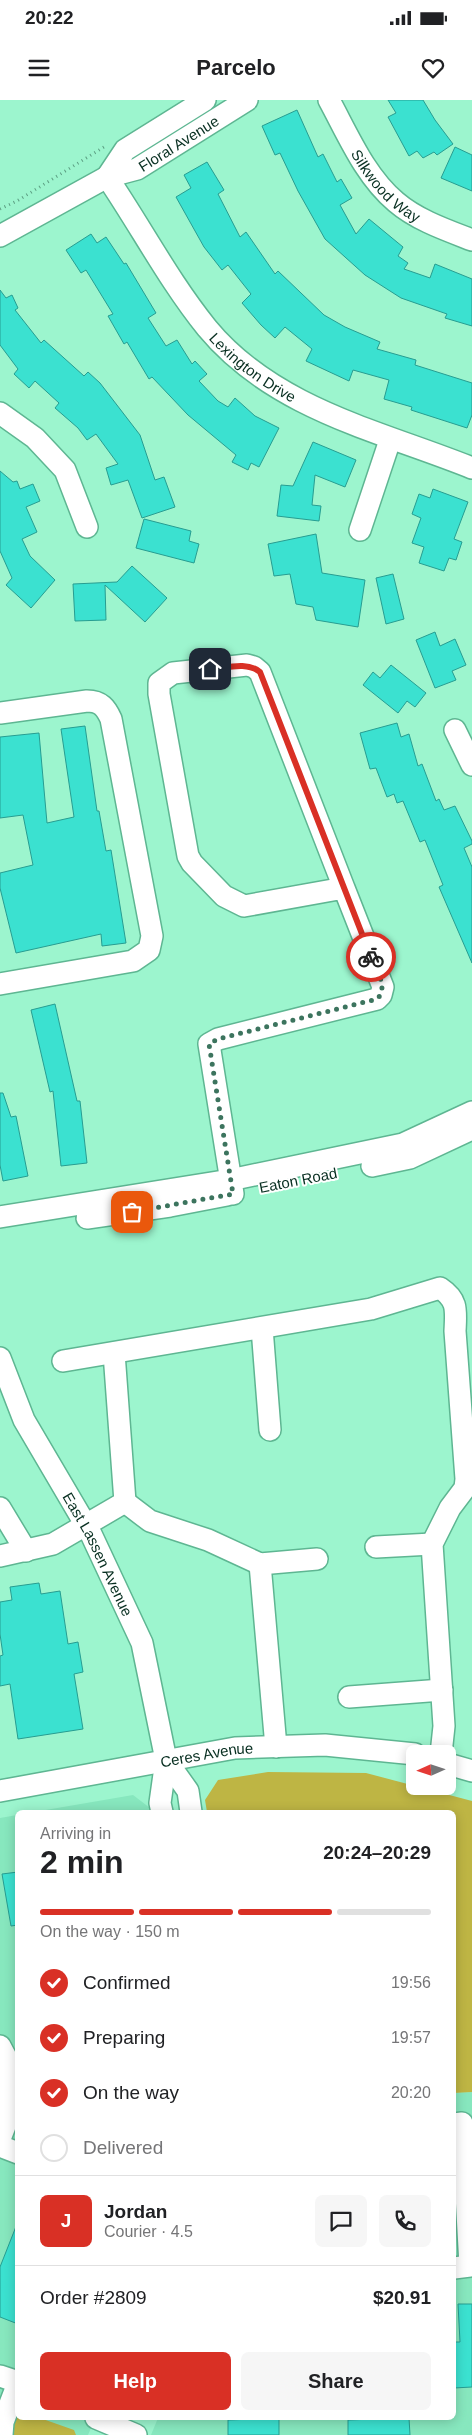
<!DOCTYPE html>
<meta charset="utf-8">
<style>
:root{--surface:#fff;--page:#f6f6f6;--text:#202124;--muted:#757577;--line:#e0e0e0;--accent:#d93025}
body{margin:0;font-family:Helvetica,sans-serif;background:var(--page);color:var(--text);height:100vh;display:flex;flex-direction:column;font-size:19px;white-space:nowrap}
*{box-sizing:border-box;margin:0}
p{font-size:16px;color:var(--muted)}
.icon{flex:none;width:28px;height:28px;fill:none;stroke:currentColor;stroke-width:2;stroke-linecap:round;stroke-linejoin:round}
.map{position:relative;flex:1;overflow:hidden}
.panel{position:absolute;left:15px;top:1710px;width:441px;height:610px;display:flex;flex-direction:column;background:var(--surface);border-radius:8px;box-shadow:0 2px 12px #0003}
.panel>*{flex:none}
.needle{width:32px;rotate:267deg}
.fabs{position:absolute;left:406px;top:1645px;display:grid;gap:10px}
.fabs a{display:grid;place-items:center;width:50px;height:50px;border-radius:8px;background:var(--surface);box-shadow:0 2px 12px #0003;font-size:25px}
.pin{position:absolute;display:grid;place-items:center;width:42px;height:42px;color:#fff;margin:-21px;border-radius:10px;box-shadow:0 2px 8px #0006}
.courier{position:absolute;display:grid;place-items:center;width:50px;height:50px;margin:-25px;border:4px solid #d93025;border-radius:50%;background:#fff;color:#222;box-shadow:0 1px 6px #0007}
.head em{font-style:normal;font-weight:700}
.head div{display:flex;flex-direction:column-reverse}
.head{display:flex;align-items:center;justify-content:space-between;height:85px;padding:0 25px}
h1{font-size:32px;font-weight:700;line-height:38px}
.bar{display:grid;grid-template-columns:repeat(4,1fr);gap:8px 5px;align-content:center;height:60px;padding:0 25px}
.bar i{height:6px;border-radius:4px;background:var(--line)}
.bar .on{background:var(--accent)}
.bar p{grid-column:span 4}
.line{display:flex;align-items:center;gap:12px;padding:0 25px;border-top:1px solid var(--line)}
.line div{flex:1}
.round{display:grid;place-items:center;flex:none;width:52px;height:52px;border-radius:8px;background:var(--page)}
ol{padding:0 25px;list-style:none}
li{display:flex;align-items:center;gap:15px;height:55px}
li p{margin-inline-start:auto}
li .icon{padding:5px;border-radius:50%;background:var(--accent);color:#fff;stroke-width:4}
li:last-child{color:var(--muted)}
li i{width:28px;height:28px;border:2px solid var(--line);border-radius:50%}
.primary-button{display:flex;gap:10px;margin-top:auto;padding:10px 25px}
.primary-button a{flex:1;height:58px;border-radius:8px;background:var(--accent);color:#fff;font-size:20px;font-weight:700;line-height:58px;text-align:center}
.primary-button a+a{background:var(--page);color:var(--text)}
.status{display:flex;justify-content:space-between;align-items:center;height:35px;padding:0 25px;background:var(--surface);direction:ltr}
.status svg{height:14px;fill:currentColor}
header{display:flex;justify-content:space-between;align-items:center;height:65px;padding:0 25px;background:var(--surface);font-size:22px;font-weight:700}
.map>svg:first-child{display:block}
.built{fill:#87e7be}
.green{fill:#beb544}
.building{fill:#3be1d0;stroke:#279d91}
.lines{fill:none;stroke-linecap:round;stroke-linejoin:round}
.minor-casing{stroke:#5eb692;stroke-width:24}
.path{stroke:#5c9f83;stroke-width:3;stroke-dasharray:1 4;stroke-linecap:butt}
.minor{stroke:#fff;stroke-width:21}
.done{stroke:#3c745e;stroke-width:5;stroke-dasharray:0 9}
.route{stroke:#d93025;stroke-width:6}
.labels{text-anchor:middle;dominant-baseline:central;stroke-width:4;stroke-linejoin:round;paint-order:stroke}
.street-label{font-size:15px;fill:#082f21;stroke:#fff}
</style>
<div class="status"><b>20:22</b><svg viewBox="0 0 49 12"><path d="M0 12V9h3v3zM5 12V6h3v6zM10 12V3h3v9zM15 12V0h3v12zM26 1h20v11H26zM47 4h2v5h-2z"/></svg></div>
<header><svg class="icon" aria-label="menu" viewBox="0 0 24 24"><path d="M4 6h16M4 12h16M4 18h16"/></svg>Parcelo<svg class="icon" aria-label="heart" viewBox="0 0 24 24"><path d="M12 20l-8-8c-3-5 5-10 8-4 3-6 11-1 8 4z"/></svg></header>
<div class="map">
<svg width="472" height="2335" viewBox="0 0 472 2335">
<rect width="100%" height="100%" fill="#9cf5ce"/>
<g class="built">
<path d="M 133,1695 L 150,1708 L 151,1712 L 34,1712 Z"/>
<path d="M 17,1715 L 18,2318 L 95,2318 L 88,2335 L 0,2335 L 0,1718 Z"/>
<path d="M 472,1992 L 472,2335 L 151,2335 L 158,2318 L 454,2318 L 454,1993 Z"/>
</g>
<g class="green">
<path d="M 268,1672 L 366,1673 L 472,1701 L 472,1992 L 454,1993 L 454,1712 L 207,1712 L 205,1700 L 218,1680 Z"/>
<path d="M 17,2310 L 18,2318 L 40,2318 L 74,2330 L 76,2335 L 11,2335 Z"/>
</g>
<g class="building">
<path d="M 388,0 L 423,0 L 435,20 L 453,44 L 437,55 L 434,52 L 423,58 L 417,51 L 409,56 L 388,17 L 396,13 Z"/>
<path d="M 297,10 L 318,57 L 323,54 L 337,82 L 341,79 L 352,98 L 340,105 L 356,134 L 369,119 L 403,147 L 398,156 L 408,163 L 404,169 L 430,178 L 435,164 L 472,179 L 472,226 L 445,218 L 447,214 L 401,198 L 365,175 L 325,139 L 298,91 L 280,53 L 275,55 L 262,26 Z"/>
<path d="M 455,47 L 472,55 L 472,91 L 441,78 Z"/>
<path d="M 207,62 L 224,90 L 218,94 L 240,137 L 246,132 L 275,174 L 278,171 L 324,215 L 345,227 L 380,242 L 377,249 L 416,260 L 415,265 L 472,283 L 472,315 L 467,328 L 411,310 L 412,307 L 384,299 L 389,280 L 353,270 L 349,281 L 306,261 L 312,249 L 285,227 L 275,238 L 261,225 L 242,203 L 251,194 L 228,165 L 222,170 L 204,147 L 176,97 L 191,88 L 184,75 Z"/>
<path d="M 91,134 L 97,143 L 106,137 L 124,164 L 126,163 L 156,213 L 148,218 L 166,246 L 177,240 L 192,264 L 195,261 L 207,274 L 199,281 L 218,301 L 228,307 L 235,298 L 255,316 L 279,328 L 259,367 L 251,363 L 248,370 L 232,362 L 236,355 L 188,315 L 152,277 L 149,279 L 127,242 L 124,244 L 108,216 L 113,214 L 86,170 L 81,173 L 66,150 Z"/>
<path d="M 0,190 L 6,198 L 12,195 L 18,208 L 15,210 L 41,243 L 44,240 L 84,276 L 88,272 L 100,283 L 140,335 L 155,380 L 164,377 L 175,407 L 142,418 L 128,380 L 111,385 L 106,368 L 118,364 L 96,334 L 87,340 L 78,328 L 55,308 L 59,303 L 35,281 L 29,288 L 14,274 L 18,269 L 0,245 Z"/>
<path d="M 313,342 L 356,360 L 345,387 L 315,375 L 312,405 L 321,406 L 319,421 L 277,416 L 281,385 L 293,386 Z"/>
<path d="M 0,371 L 13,382 L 17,381 L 20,389 L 33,384 L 40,401 L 26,407 L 37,432 L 22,439 L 30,456 L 55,480 L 31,508 L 6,485 L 12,478 L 0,451 Z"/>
<path d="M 433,389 L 468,402 L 454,439 L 462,442 L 456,460 L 449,458 L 444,471 L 419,463 L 424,447 L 412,443 L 421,418 L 412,414 L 419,394 L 430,398 Z"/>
<path d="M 144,419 L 191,431 L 189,441 L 199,444 L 194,463 L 136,448 Z"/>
<path d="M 316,434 L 322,473 L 365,480 L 358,527 L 316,520 L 313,507 L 296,504 L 290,474 L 274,476 L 268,444 Z"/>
<path d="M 132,466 L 167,498 L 145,522 L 105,485 L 106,520 L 75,521 L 73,484 L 117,482 Z"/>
<path d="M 393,474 L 404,519 L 386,524 L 376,478 Z"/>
<path d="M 435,532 L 440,546 L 455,539 L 466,565 L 452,571 L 456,580 L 435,588 L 416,540 Z"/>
<path d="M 391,565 L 426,593 L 415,607 L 407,601 L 398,613 L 363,585 L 373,572 L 380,578 Z"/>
<path d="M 397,623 L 401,637 L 409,634 L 418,666 L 422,664 L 436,701 L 439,699 L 444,710 L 455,706 L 472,741 L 472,744 L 464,748 L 472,767 L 472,863 L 439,787 L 443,785 L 425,740 L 420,742 L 403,701 L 397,703 L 394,694 L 387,697 L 376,668 L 370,669 L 360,633 Z"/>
<path d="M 85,626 L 97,711 L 99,711 L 106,751 L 111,750 L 126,843 L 102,846 L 101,834 L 16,853 L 0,788 L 0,773 L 33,765 L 23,715 L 0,718 L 0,637 L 39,633 L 47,723 L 74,717 L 61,629 Z"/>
<path d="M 55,904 L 77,1001 L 80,1001 L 87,1063 L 61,1066 L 53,991 L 50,992 L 31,910 Z"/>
<path d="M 0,993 L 3,993 L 11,1017 L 16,1016 L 28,1076 L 3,1081 L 0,1065 Z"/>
<path d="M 39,1483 L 41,1494 L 60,1491 L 68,1544 L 78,1542 L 83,1572 L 74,1574 L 83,1629 L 18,1639 L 10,1584 L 0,1586 L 0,1556 L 3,1555 L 0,1534 L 0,1502 L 12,1500 L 10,1487 Z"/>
<path d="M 18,1772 L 18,1825 L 11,1826 L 2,1774 Z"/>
<path d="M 17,2124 L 18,2125 L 18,2224 L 0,2217 L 0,2167 Z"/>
<path d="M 458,2204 L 472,2204 L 472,2287 L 454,2288 L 454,2242 L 460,2242 Z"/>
<path d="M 279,2318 L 279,2335 L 228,2335 L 228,2320 Z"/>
<path d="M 400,2318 L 409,2318 L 410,2335 L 348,2335 L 348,2320 Z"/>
</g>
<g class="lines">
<g class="minor-casing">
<g id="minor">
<path id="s1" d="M 329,0 C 348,35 365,76 396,102 C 417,120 446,130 472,140"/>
<path id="s2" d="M 107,77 C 141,127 169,181 207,228 C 274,309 380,331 472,368"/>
<path d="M 107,77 L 125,50 L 205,0"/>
<path id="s3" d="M 0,136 L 107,77 L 137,69 L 247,0"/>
<path d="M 0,313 L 35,338 L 65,370 L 87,427"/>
<path d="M 360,430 L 390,340"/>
<path d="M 0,613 L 87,601 C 101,601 106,608 111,619 L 152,836 L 149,850 L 133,861 L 0,884"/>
<path d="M 455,630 L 472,665"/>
<path d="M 372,1066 L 410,1058 L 472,1029"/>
<path d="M 233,1094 L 209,944 L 218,939 L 377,899 L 381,895 L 383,887 L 344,788 L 244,806 L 224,796 L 192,763 L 188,756 L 159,594 L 159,583 L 173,573 L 247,565 L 254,567 L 260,572 L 344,788"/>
<path d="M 0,1117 L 230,1080 L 403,1044 L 472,1012"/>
<path d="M 87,1118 L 170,1106 L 227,1095"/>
<path d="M 262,1228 L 270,1330"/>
<path id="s4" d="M 0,1258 L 24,1320 L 91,1434 L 142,1543 L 166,1660 L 160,1703 L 162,1712"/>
<path d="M 63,1261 L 371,1209 L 440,1188 C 458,1200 456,1210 455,1231 L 466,1379 L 465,1388 L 450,1408 L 432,1444 L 444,1626 L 441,1654"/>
<path d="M 125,1402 L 150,1421 L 208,1440 L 260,1464 L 317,1459"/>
<path d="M 0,1408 L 26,1451"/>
<path d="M 376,1447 L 432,1444"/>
<path d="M 0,1456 L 53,1444 L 125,1402 L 114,1253"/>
<path d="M 260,1464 L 276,1647"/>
<path d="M 349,1597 L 442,1590"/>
<path d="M 166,1660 L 188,1691 L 191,1712"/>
<path d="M 448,1664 L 472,1671"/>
<path id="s5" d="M 0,1691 L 235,1648 L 325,1645 L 415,1654"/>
<path d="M 0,1946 L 9,1963 L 5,2026 L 0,2039"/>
<path d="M 454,2024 L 462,2023 L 470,2166 L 454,2168"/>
<path d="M 0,2046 L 18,2053"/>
<path d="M 0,2276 L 18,2282"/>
<path d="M 96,2318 L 136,2335"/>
<path d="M 2,2335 L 3,2322 L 18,2283"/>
</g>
</g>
<path class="path" d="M 0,109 L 17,101 L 104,47"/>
<use href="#minor" class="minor"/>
</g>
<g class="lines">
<path class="done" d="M 132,1112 L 233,1094 L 209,944 L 218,939 L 377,899 C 389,888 376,869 371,857"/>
<path class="route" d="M 210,569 C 226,568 247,561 260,572 L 371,857"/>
</g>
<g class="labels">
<g class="street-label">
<text stroke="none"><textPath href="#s3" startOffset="202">Floral Avenue</textPath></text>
<text stroke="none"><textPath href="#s1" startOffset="104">Silkwood Way</textPath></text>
<text stroke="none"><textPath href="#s2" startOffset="242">Lexington Drive</textPath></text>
<text transform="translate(298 1080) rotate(-11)">Eaton Road</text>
<text stroke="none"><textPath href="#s4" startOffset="220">East Lassen Avenue</textPath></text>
<text stroke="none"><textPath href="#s5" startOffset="210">Ceres Avenue</textPath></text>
</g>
</g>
</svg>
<div class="fabs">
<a><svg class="needle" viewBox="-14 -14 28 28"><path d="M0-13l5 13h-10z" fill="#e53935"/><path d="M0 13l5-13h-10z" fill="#757577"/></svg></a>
</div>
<div class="pin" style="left:132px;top:1112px;background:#ea580c"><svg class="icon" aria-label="bag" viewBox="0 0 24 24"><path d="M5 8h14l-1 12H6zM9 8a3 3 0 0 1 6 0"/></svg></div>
<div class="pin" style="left:210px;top:569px;background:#1f2937"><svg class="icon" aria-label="home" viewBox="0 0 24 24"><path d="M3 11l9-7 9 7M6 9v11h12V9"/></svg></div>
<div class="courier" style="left:371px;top:857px"><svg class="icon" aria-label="bike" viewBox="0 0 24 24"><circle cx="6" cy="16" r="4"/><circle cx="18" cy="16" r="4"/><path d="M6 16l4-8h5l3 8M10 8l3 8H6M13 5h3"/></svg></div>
<section class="panel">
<div class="head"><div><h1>2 min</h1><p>Arriving in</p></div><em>20:24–20:29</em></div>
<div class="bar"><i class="on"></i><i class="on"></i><i class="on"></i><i></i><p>On the way · 150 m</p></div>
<ol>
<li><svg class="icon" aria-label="check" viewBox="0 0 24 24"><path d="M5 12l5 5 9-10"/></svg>Confirmed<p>19:56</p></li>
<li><svg class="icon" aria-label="check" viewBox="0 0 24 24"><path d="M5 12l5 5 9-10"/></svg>Preparing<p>19:57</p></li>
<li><svg class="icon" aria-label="check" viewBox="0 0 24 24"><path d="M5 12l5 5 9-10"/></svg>On the way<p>20:20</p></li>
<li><i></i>Delivered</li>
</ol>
<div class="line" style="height:90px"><b class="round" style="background:var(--accent);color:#fff">J</b><div><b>Jordan</b><p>Courier · 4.5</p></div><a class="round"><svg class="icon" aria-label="chat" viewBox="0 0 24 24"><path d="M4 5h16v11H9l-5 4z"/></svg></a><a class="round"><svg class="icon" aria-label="phone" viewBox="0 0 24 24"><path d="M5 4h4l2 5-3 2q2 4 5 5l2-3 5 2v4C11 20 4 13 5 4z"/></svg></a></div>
<div class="line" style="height:65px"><div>Order #2809</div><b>$20.91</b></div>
<div class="primary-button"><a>Help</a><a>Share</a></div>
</section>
</div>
